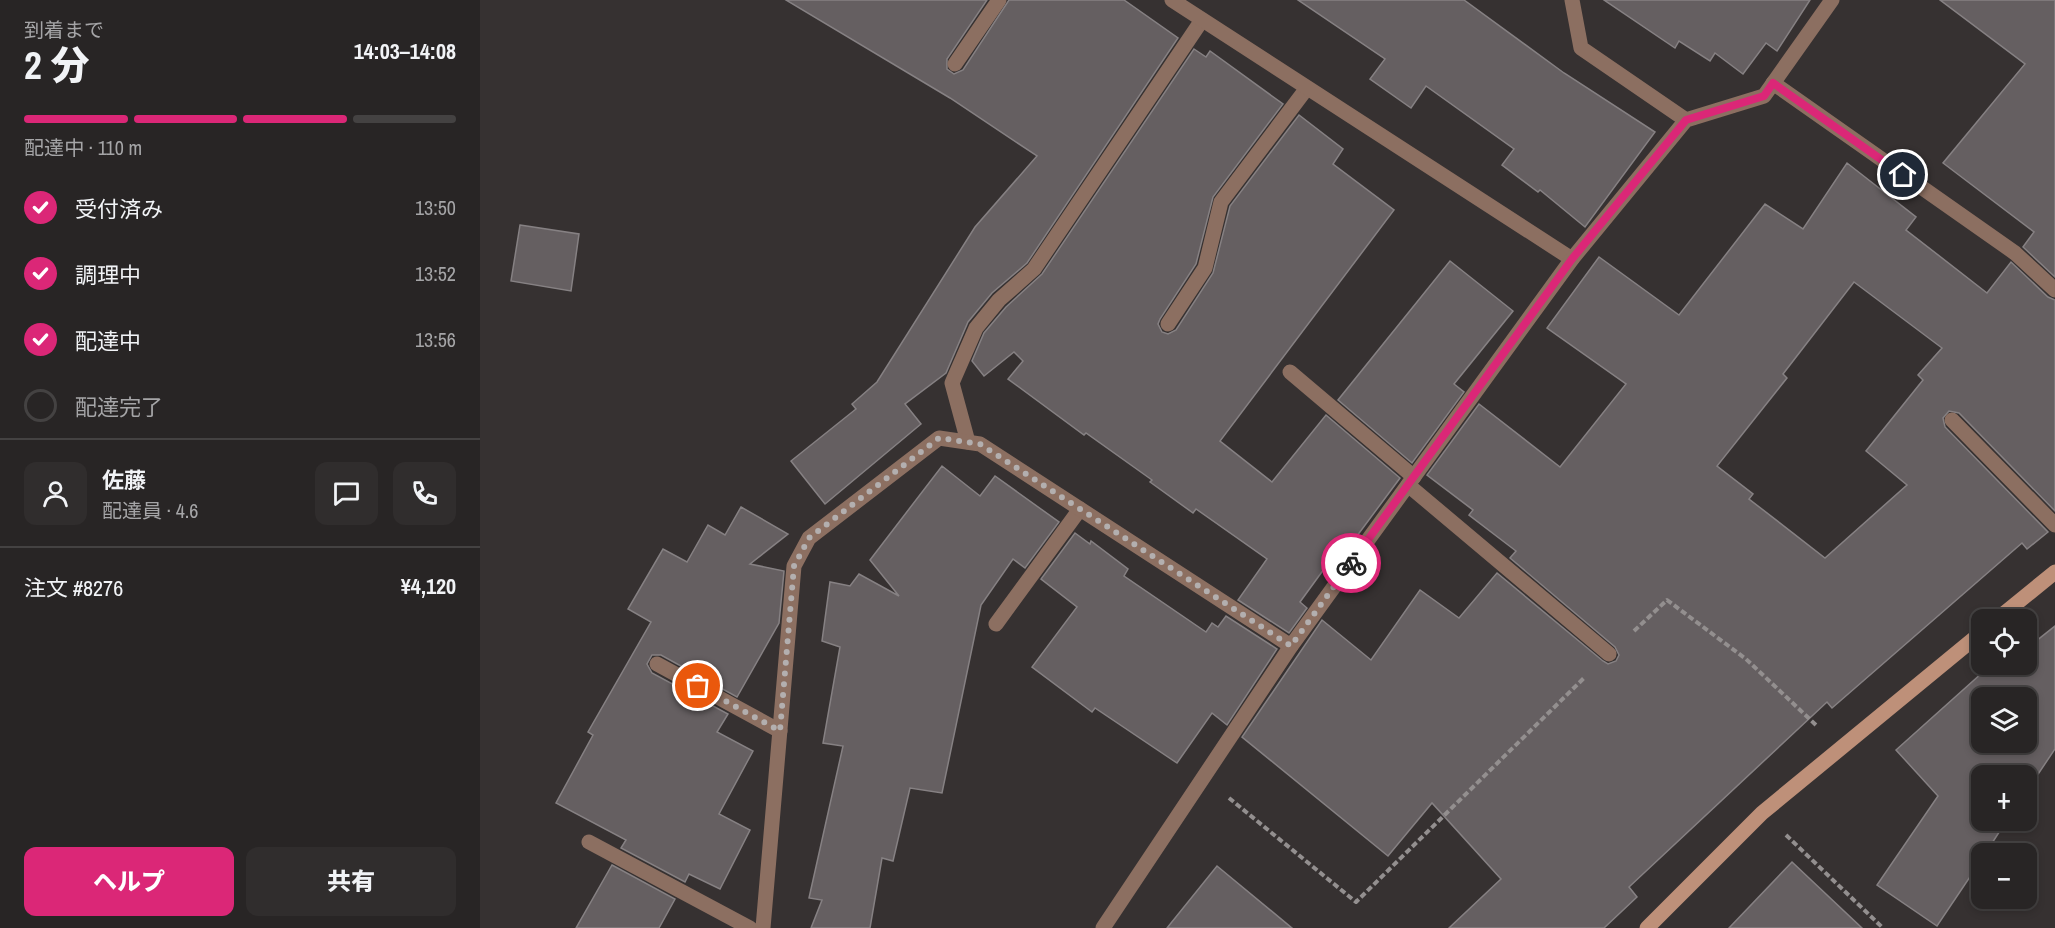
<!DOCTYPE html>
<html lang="ja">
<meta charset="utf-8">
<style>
:root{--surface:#282525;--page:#302d2d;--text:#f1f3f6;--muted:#a5a5a7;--line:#444242;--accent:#db2777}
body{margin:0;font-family:"Archivo Narrow","Noto Sans JP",sans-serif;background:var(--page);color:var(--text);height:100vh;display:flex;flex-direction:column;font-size:22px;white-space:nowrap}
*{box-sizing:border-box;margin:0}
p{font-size:20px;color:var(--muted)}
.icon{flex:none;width:33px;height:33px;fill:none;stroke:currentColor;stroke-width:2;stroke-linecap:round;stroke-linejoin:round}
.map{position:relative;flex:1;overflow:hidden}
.drawer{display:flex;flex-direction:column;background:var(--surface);width:480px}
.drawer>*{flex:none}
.tools{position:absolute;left:1491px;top:609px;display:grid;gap:12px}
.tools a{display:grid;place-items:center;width:66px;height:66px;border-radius:12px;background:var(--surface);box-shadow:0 3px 9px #0003,0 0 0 2px var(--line);font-size:30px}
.pin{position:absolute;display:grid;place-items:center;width:51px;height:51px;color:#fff;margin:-26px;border:3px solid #fff;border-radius:50%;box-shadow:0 2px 6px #0007}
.courier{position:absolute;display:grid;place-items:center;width:60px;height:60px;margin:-30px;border:4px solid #db2777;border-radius:50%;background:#fff;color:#222;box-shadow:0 2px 8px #0007}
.overview em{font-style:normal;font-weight:800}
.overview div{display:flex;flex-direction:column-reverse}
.overview{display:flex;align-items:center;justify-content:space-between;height:102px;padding:0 24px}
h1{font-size:39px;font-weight:800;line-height:45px}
.bar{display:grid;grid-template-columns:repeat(4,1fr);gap:9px 6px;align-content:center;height:72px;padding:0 24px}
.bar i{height:8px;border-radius:4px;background:var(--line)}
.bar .on{background:var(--accent)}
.bar p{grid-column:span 4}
.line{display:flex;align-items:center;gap:15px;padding:0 24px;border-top:2px solid var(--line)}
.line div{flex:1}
.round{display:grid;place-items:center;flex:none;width:63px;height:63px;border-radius:12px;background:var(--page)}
ol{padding:0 24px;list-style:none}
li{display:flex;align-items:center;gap:18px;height:66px}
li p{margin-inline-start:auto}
li .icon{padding:6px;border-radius:50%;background:var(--accent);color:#fff;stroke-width:4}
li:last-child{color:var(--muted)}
li i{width:33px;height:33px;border:3px solid var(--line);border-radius:50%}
.cta{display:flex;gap:12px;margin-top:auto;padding:12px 24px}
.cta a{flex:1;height:69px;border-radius:12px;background:var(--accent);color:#fff;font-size:24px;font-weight:800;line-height:69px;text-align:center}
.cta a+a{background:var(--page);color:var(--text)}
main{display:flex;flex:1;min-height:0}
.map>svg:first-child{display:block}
.building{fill:#655f61;stroke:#868183;stroke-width:1.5;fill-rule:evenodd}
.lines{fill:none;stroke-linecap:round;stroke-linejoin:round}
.path{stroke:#938f8f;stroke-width:4;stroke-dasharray:6 3;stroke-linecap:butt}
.lane{stroke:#8c6f61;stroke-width:15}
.street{stroke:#8c6f61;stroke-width:15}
.secondary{stroke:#be9079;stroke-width:15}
.done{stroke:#b3afaf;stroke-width:6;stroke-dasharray:0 10.8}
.route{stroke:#db2777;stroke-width:8}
</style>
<main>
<section class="drawer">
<div class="overview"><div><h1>2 分</h1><p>到着まで</p></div><em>14:03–14:08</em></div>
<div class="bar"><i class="on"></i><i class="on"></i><i class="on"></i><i></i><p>配達中 · 110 m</p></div>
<ol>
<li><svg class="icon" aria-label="check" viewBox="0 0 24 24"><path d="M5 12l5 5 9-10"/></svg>受付済み<p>13:50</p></li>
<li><svg class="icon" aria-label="check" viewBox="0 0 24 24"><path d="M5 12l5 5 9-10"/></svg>調理中<p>13:52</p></li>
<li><svg class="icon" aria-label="check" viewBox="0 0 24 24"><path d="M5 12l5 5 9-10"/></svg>配達中<p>13:56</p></li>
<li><i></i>配達完了</li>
</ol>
<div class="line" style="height:108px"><a class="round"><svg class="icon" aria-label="person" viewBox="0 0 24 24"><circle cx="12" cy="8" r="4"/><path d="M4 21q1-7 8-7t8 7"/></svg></a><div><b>佐藤</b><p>配達員 · 4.6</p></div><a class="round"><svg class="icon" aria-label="chat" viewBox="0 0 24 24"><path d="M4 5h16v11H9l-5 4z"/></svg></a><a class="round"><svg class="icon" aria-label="phone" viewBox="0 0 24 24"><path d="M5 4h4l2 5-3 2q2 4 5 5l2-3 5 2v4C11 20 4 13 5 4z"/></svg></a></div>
<div class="line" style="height:78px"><div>注文 #8276</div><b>¥4,120</b></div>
<div class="cta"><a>ヘルプ</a><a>共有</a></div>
</section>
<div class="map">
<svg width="1575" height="928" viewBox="0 0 1575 928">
<rect width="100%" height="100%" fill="#363131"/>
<g class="building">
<path d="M 306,0 L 507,0 L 467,59 L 467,69 L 474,74 L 483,70 L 529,0 L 644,0 L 698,38 L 547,263 L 512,293 L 488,322 L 466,373 L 425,404 L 441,424 L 345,504 L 311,461 L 376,409 L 372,404 L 397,382 L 495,227 L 557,156 L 470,98 Z"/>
<path d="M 818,0 L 984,0 L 1084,73 L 1175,132 L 1105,227 L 1060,190 L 1058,192 L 1022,165 L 1034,149 L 946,86 L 931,108 L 890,79 L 905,59 Z"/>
<path d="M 1124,0 L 1330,0 L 1297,51 L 1286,43 L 1263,74 L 1235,53 L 1230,61 L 1199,41 L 1195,48 Z"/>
<path d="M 1460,0 L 1575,0 L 1575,277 L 1543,247 L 1554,232 L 1463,163 L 1545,64 Z"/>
<path d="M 714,49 L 726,57 L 730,51 L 803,104 L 733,197 L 716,264 L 680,319 L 678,324 L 682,332 L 688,334 L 696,330 L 733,273 L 750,206 L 819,115 L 863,149 L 853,164 L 914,210 L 740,441 L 792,482 L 846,415 L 920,478 L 874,540 L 868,536 L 820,602 L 827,608 L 809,633 L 758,600 L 787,559 L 716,509 L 713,513 L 670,482 L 672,480 L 606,433 L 604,435 L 528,379 L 543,361 L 534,352 L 504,376 L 492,361 L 504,333 L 526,307 L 562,274 Z"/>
<path d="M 1367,163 L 1436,217 L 1426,230 L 1507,293 L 1531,262 L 1568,297 L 1575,300 L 1575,511 L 1479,413 L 1469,411 L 1463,418 L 1465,427 L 1568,532 L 1547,549 L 1542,543 L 1352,708 L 1347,702 L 1149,887 L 1157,897 L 1124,928 L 969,928 L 1021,879 L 952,803 L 908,856 L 762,737 L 842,620 L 891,660 L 940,590 L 979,618 L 1017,573 L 1123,661 L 1128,664 L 1136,661 L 1139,655 L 1135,647 L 1030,558 L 1036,551 L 989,515 L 993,510 L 947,475 L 999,404 L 1080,467 L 1146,384 L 1067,328 L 1119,257 L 1199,315 L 1285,204 L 1323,229 ZM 1374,282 L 1462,348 L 1438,375 L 1443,380 L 1386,451 L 1427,485 L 1345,558 L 1269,499 L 1273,494 L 1237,466 L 1307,378 L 1303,374 Z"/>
<path d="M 40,225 L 99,234 L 91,291 L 31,281 Z"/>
<path d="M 970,261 L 1033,311 L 974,384 L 984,392 L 932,463 L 858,400 Z"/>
<path d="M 462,466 L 500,496 L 515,476 L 579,522 L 545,568 L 533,559 L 501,605 L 462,793 L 430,788 L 413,861 L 402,858 L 390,928 L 331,928 L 342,900 L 329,898 L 363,746 L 343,743 L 360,647 L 342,641 L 350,582 L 370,586 L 379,574 L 419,596 L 390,560 Z"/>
<path d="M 261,507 L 308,534 L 270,564 L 304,571 L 299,623 L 257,697 L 181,655 L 172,655 L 167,664 L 172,673 L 248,714 L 237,732 L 273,751 L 239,814 L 270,830 L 240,889 L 209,874 L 205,882 L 141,848 L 146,840 L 76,803 L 113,735 L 108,732 L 171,622 L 148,609 L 183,549 L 207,562 L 228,525 L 245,535 Z"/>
<path d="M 595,533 L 610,544 L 611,541 L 648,569 L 644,576 L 726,632 L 732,623 L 738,627 L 746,616 L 797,649 L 747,725 L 732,713 L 697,763 L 615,708 L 612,712 L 552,667 L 597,607 L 561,579 Z"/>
<path d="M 1575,626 L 1575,749 L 1546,792 L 1546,776 L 1502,776 L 1502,820 L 1527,820 L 1505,854 L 1502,854 L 1502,859 L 1457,926 L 1397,885 L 1458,796 L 1416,750 L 1512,664 L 1546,664 L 1546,649 ZM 1502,698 L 1546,698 L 1546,742 L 1502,742 Z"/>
<path d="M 1312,862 L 1382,928 L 1249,928 Z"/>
<path d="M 132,865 L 195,899 L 179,928 L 96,928 Z"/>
<path d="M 737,866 L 812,928 L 687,928 Z"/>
</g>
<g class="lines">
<g class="path">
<path d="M 1154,631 L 1187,600 L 1266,659 L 1337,726"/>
<path d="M 749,798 L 876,902 L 1105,677"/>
<path d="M 1306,835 L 1403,928"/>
</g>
<g class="lane">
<path d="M 475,64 L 519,0"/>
<path d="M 1293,83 L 1535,253 L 1575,290"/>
<path d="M 688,324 L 725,268 L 741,202 L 827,88"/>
<path d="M 810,372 L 934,477"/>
<path d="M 1472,420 L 1575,525"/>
<path d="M 488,442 L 472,383 L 496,328 L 519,300 L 554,269 L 722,20"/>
<path d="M 928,485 L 1129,654"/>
<path d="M 516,624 L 600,509"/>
<path d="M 177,664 L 300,731"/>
<path d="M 109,842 L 270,928"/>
</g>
<g class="street">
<path d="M 692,0 L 1092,259"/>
<path d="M 1092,0 L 1101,48 L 1206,120"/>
<path d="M 283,928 L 314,566 L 329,538 L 459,438 L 500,444 L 811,646"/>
<path d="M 623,928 L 811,646 L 1092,259 L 1206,120 L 1284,96 L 1352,0"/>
</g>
<g class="secondary">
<path d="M 1516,620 L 1575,572"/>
<path d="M 1167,928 L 1282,813 L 1502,632"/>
</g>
</g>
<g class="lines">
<path class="done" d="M 218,686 L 300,731 L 314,566 L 329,538 L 459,438 L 500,444 L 811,646 L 871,563"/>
<path class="route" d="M 871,563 L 1092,259 L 1206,120 L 1284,96 L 1293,83 L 1423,175"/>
</g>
</svg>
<div class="tools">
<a><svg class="icon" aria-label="locate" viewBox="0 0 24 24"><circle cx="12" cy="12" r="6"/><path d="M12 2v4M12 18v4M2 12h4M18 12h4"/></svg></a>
<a><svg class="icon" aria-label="layers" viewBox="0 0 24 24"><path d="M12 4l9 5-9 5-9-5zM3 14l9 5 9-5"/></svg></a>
<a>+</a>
<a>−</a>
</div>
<div class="pin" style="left:218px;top:686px;background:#ea580c"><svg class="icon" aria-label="bag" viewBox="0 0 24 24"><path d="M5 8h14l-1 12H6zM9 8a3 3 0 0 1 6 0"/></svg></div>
<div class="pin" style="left:1423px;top:175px;background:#1f2937"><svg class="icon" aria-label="home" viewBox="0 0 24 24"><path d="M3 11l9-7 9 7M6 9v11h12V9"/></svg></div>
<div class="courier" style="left:871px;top:563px"><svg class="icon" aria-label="bike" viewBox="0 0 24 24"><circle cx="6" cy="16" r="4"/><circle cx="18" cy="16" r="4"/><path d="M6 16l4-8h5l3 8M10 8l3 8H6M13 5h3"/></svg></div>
</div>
</main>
